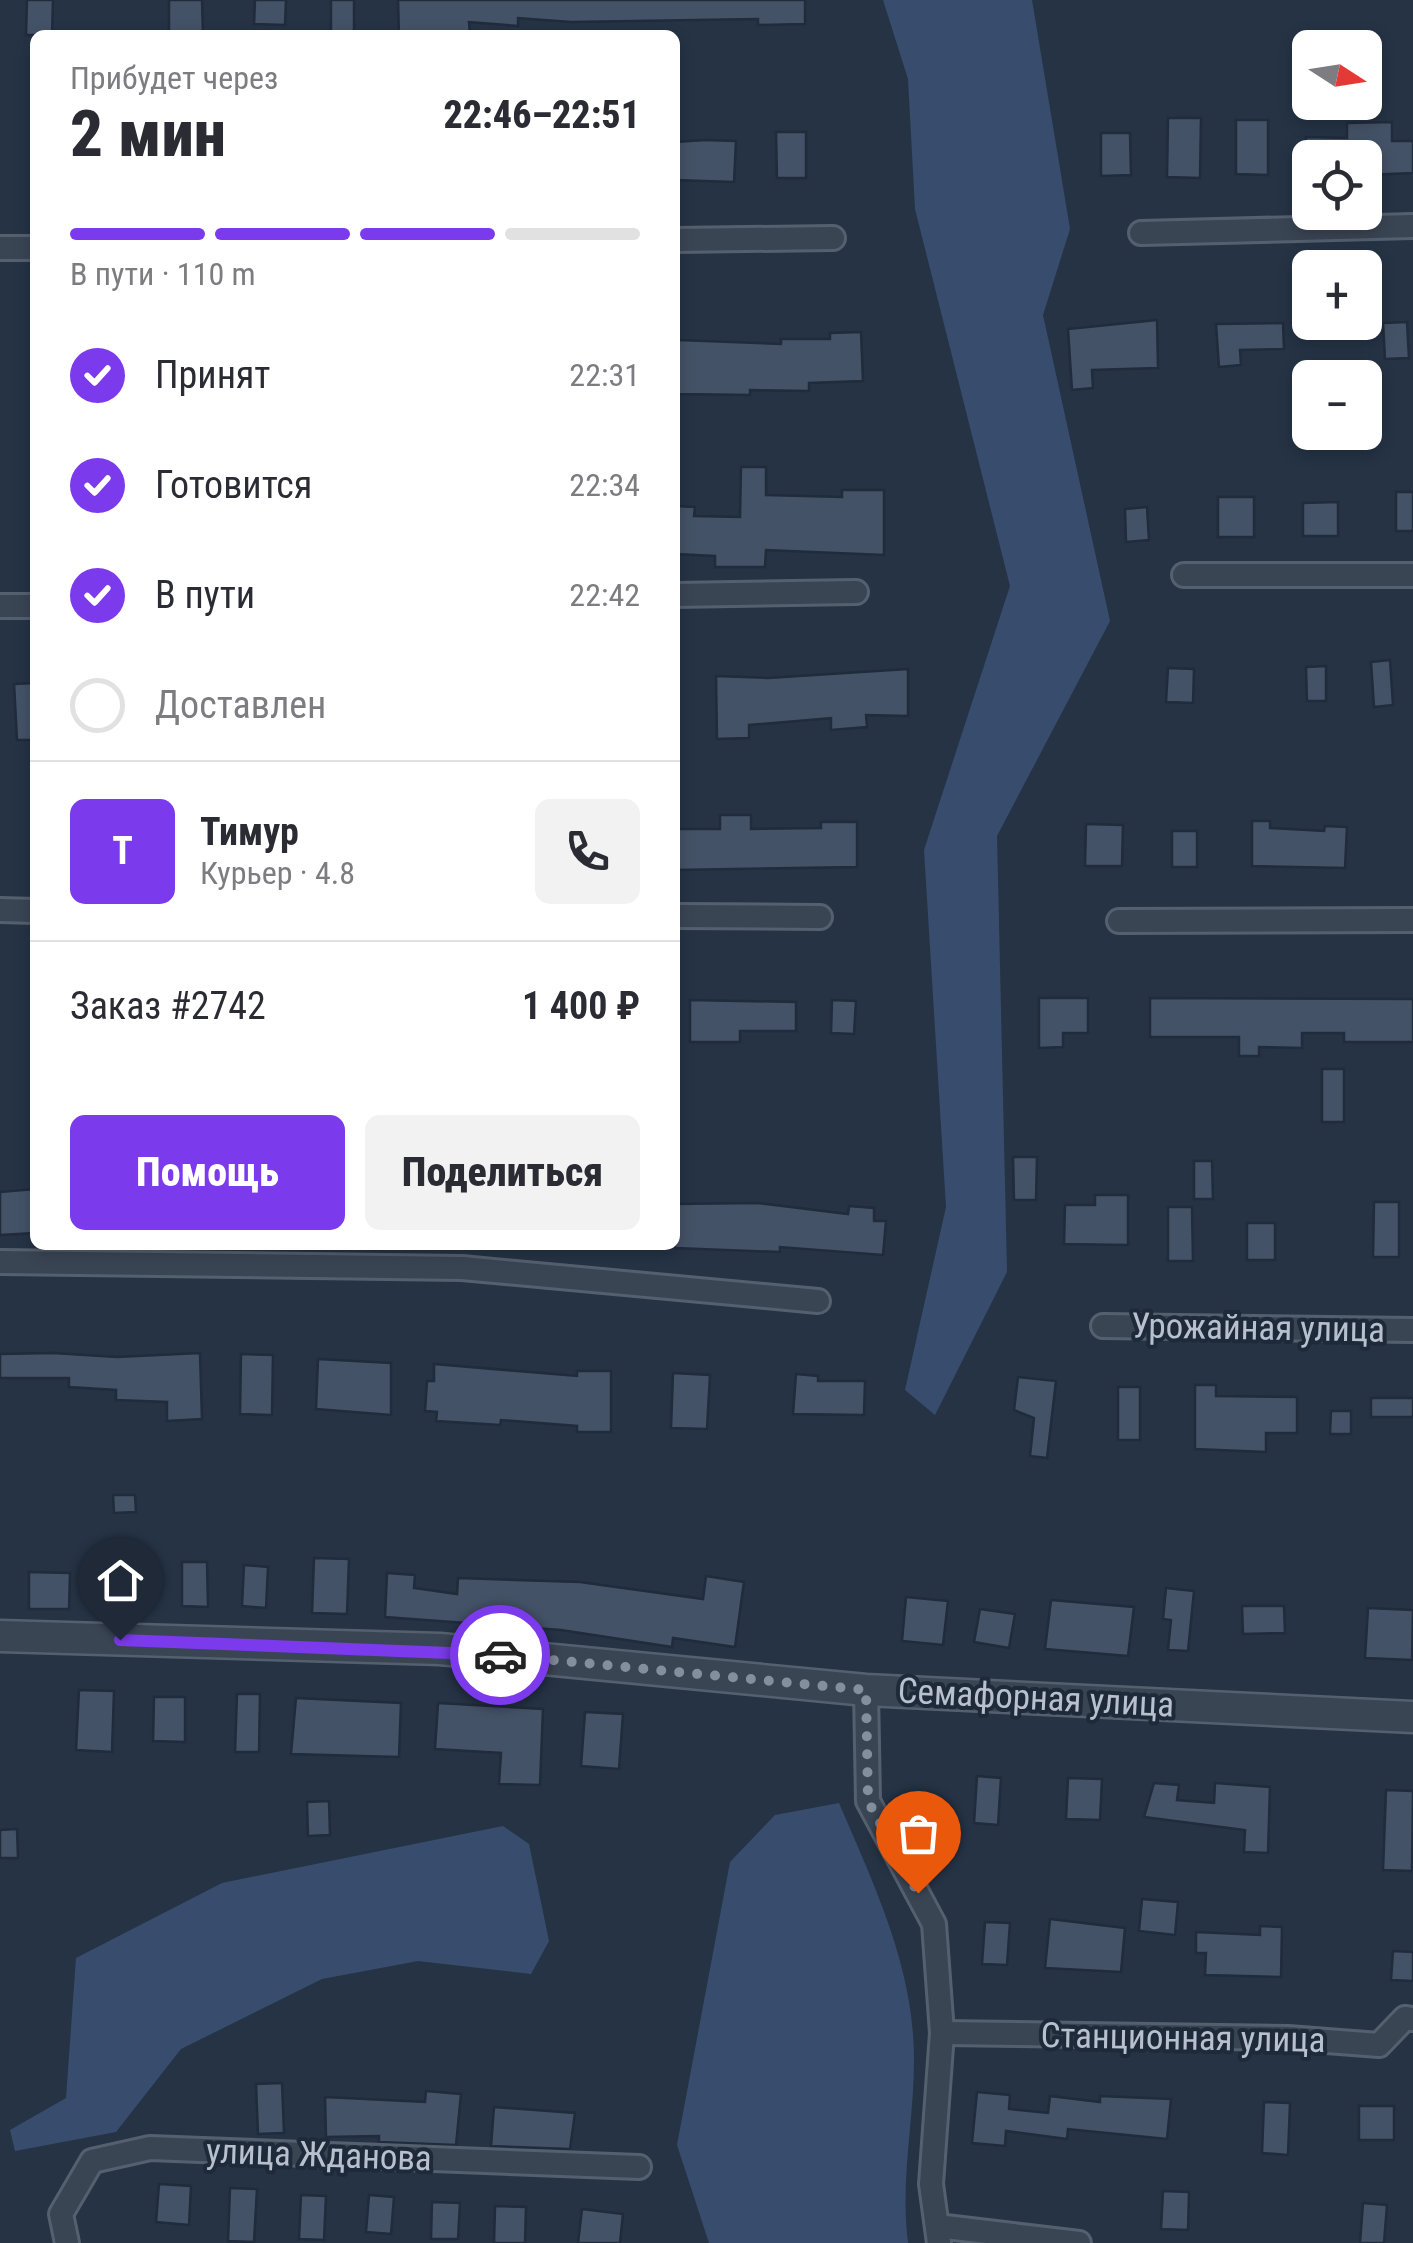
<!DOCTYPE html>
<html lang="ru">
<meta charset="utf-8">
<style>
:root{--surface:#fff;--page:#f2f2f3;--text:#2b2b33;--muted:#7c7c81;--line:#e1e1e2;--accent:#7c3aed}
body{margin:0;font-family:"Roboto Condensed",sans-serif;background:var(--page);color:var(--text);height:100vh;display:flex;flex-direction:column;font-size:38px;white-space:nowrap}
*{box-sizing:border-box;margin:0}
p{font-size:32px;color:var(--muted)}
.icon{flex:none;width:55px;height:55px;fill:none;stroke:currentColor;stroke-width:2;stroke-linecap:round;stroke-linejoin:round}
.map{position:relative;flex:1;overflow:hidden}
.side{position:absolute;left:30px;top:30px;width:650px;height:1220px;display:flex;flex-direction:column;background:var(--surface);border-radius:15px;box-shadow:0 5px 15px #0003}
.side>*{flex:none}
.needle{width:65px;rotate:102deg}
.buttons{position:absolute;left:1292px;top:30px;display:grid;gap:20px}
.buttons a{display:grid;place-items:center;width:90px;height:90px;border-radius:15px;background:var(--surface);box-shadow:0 5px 15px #0003;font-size:50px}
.pin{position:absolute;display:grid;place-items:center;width:85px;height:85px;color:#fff;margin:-102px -42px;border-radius:50% 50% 50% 0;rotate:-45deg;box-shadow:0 0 10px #0007}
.pin .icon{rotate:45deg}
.courier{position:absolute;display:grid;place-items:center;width:100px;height:100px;margin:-50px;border:8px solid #7c3aed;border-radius:50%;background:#fff;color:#222;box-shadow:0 2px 12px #0007}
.overview em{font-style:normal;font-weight:800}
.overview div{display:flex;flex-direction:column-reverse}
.overview{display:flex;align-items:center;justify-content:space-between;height:170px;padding:0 40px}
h1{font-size:65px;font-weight:800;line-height:75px}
.bar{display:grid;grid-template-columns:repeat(4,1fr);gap:15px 10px;align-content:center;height:120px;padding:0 40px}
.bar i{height:12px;border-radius:8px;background:var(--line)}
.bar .current{background:var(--accent)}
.bar p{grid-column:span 4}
.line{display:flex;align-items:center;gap:25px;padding:0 40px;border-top:2px solid var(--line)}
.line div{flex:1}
.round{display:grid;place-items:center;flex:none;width:105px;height:105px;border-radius:15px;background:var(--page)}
ol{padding:0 40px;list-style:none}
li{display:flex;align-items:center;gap:30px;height:110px}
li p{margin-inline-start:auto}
li .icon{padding:10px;border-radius:50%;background:var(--accent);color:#fff;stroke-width:4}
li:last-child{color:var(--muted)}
li i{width:55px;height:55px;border:5px solid var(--line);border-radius:50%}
.button{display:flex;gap:20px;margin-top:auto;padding:20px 40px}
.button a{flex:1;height:115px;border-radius:15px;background:var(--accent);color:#fff;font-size:40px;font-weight:800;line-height:115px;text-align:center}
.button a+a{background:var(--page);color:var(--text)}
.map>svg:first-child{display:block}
.water{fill:#384d6d}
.building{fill:#445267;stroke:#202b3c;stroke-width:2.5}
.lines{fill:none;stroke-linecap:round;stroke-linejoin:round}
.minor-casing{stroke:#55606f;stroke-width:28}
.tertiary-casing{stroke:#55606f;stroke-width:35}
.minor{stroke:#3a4554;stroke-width:22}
.tertiary{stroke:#3a4554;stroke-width:30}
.done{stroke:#848f9e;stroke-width:10;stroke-dasharray:0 18}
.route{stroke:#7c3aed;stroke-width:12}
.labels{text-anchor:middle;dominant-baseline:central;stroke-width:8;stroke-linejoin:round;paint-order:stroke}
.street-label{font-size:35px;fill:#b7c0ce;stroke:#1e293a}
</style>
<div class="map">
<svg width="1413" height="2243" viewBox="0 0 1413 2243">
<rect width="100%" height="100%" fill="#253345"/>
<g class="water">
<path d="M 883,0 L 1032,0 L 1070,229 L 1043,315 L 1110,621 L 997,836 L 1007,1272 L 935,1415 L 905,1390 L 946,1207 L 924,850 L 1010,586 L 915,209 L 908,79 Z"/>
<path d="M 839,1803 C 874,1885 914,1967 914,2059 C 914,2124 900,2177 908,2243 L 709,2243 L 677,2145 L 730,1862 L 775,1815 Z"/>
<path d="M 503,1826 L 529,1844 L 549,1941 L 531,1974 L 418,1961 L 322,1979 L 181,2049 L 116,2132 L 15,2151 L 10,2130 L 66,2098 L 76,1958 L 222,1883 Z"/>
</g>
<g class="building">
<path d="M 27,0 L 53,0 L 52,35 L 26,35 Z"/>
<path d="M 169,0 L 202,0 L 203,35 L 169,35 Z"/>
<path d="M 255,0 L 286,0 L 285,25 L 254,24 Z"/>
<path d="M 331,0 L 354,0 L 354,34 L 331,35 Z"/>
<path d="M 398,0 L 805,0 L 805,24 L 758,25 L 758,19 L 571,22 L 518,18 L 518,26 L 469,22 L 470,35 L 399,35 Z"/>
<path d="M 1168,118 L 1201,118 L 1200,178 L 1167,177 Z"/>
<path d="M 1236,120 L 1268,120 L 1268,175 L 1236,174 Z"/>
<path d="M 1392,122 L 1392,141 L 1413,141 L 1413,173 L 1365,175 L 1365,158 L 1306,158 L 1306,137 L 1347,138 L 1347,123 Z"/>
<path d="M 776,132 L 806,132 L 806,178 L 777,178 Z"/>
<path d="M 1101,133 L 1130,133 L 1131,175 L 1101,176 Z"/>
<path d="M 705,140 L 736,141 L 734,182 L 675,180 L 675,142 Z"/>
<path d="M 1157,320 L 1158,368 L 1092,370 L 1093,388 L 1072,390 L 1068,329 Z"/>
<path d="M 1407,322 L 1409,358 L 1385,359 L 1383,323 Z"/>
<path d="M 1283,323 L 1284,349 L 1240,350 L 1241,365 L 1219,367 L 1216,324 Z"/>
<path d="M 861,332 L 863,381 L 809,383 L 809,391 L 750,390 L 750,395 L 678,394 L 678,340 L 781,344 L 781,339 L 830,339 L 830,333 Z"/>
<path d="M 741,467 L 766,467 L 766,495 L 842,497 L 842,490 L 884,490 L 884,555 L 766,550 L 765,567 L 715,567 L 715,556 L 675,554 L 675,506 L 695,507 L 694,516 L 740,517 Z"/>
<rect x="1396" y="492" width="17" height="39"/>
<rect x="1218" y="497" width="36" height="40"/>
<path d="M 1338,502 L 1338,536 L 1303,536 L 1303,503 Z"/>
<path d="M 1147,507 L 1149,540 L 1126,542 L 1125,509 Z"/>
<path d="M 1390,660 L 1393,705 L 1374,707 L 1371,662 Z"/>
<path d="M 1326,666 L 1326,701 L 1307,701 L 1306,667 Z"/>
<path d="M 1168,668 L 1194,669 L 1193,703 L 1166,702 Z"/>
<path d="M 908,669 L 908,716 L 866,715 L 867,727 L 831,730 L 831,718 L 749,725 L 749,738 L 717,739 L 716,676 L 768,678 Z"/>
<path d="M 35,683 L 35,740 L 17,740 L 14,684 Z"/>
<path d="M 720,815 L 751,815 L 751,829 L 821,828 L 821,822 L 857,822 L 857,867 L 675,870 L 675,829 L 720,829 Z"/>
<path d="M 1252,821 L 1270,821 L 1270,828 L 1324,831 L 1325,826 L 1347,827 L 1345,868 L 1252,866 Z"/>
<path d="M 1086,824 L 1123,825 L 1122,866 L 1085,866 Z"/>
<rect x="1172" y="831" width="25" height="36"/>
<path d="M 1039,998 L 1088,998 L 1088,1033 L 1063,1033 L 1063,1047 L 1039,1048 Z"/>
<path d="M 1150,998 L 1413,999 L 1413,1042 L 1344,1042 L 1344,1033 L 1302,1033 L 1302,1048 L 1259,1047 L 1259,1056 L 1239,1056 L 1239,1037 L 1150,1037 Z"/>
<path d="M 690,1000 L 796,1002 L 796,1031 L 740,1031 L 740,1042 L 690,1042 Z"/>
<path d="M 832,1000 L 856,1001 L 854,1034 L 831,1033 Z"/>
<rect x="1322" y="1069" width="22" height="53"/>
<path d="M 1013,1157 L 1037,1157 L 1036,1200 L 1014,1200 Z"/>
<path d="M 1194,1161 L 1212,1161 L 1213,1199 L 1194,1199 Z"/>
<path d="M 35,1189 L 35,1233 L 0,1235 L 0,1192 Z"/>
<path d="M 1095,1195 L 1128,1195 L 1128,1245 L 1064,1244 L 1065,1205 L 1095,1205 Z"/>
<path d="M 1374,1202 L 1399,1202 L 1399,1257 L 1373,1257 Z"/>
<path d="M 757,1203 L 848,1214 L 849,1206 L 874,1208 L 874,1221 L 886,1221 L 883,1255 L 780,1247 L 780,1252 L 675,1248 L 675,1204 Z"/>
<path d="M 1168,1207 L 1192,1207 L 1193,1261 L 1168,1261 Z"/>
<rect x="1247" y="1223" width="28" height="37"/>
<path d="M 53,1353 L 117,1357 L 200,1353 L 202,1419 L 167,1421 L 167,1402 L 116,1400 L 116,1390 L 69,1387 L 69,1378 L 0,1378 L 0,1354 Z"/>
<path d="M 241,1354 L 273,1355 L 272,1415 L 240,1414 Z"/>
<path d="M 318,1359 L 391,1363 L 391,1415 L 316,1409 Z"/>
<path d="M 434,1364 L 577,1376 L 577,1371 L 611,1371 L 611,1432 L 577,1432 L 577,1426 L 501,1420 L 500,1425 L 436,1421 L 437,1412 L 425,1411 L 427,1381 L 434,1381 Z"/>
<path d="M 673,1373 L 710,1375 L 707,1429 L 671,1428 Z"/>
<path d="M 796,1374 L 818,1376 L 818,1381 L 865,1381 L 864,1415 L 793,1414 Z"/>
<path d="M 1018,1377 L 1056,1381 L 1047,1458 L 1030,1456 L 1034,1418 L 1014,1410 Z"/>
<path d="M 1195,1385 L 1216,1385 L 1216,1396 L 1297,1397 L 1297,1433 L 1266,1433 L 1266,1452 L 1195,1449 Z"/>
<rect x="1118" y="1387" width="22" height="53"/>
<rect x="1371" y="1398" width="42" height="19"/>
<path d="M 1331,1411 L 1351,1411 L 1351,1434 L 1330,1434 Z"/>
<path d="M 113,1495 L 135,1495 L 136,1512 L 114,1513 Z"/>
<path d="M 314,1558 L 349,1559 L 347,1614 L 312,1613 Z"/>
<path d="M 182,1562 L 207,1562 L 208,1607 L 182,1606 Z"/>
<path d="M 244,1565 L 268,1567 L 266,1608 L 242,1606 Z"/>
<path d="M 29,1572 L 70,1573 L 69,1609 L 29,1609 Z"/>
<path d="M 387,1573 L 415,1575 L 414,1588 L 457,1594 L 458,1578 L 580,1582 L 703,1599 L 706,1576 L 744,1582 L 735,1647 L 673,1638 L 672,1647 L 561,1630 L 385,1617 Z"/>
<path d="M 119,1576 L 142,1576 L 142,1608 L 118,1608 Z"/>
<path d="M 1166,1588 L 1194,1591 L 1188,1651 L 1168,1650 L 1171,1620 L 1163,1619 Z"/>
<path d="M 906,1597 L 948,1601 L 943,1645 L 902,1641 Z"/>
<path d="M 1051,1600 L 1134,1607 L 1128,1656 L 1045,1649 Z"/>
<path d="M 1242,1606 L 1284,1606 L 1285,1633 L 1243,1634 Z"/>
<path d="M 1368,1608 L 1413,1610 L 1412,1660 L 1365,1658 Z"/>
<path d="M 980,1609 L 1015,1614 L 1009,1648 L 974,1642 Z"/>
<path d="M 79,1690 L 114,1691 L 112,1752 L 76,1750 Z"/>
<path d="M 237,1694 L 260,1694 L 259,1752 L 235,1752 Z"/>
<path d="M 154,1697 L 185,1697 L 185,1742 L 153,1741 Z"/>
<path d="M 296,1698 L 401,1703 L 399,1757 L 291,1754 Z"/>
<path d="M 438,1703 L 543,1709 L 540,1785 L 499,1784 L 501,1753 L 435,1749 Z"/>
<path d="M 585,1712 L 623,1714 L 619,1769 L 581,1766 Z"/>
<path d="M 977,1776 L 1001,1778 L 998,1825 L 974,1823 Z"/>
<path d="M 1068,1778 L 1102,1779 L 1100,1820 L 1066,1819 Z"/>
<path d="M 1154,1783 L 1179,1785 L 1177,1800 L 1214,1803 L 1215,1783 L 1270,1787 L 1268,1853 L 1244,1852 L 1245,1830 L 1144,1817 Z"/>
<path d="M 1386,1790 L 1413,1791 L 1412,1871 L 1383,1870 Z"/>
<path d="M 329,1801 L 330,1835 L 308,1836 L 307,1802 Z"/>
<path d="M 17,1829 L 18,1858 L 0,1858 L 0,1830 Z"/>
<path d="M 1142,1899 L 1178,1902 L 1175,1935 L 1139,1931 Z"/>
<path d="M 1050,1919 L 1125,1928 L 1121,1972 L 1045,1968 Z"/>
<path d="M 985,1922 L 1010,1923 L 1007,1965 L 982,1964 Z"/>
<path d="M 1260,1926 L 1282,1927 L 1281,1977 L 1205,1975 L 1206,1953 L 1196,1953 L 1196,1932 L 1260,1935 Z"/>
<path d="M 1393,1951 L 1413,1952 L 1413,1981 L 1391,1980 Z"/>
<path d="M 282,2083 L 284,2133 L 258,2134 L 256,2084 Z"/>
<path d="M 426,2091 L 461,2094 L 456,2145 L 379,2142 L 379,2136 L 326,2137 L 325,2097 L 425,2102 Z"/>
<path d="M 977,2092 L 1010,2095 L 1009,2109 L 1048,2113 L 1050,2096 L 1100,2102 L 1100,2096 L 1171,2099 L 1167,2139 L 1068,2129 L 1067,2139 L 1006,2131 L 1005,2146 L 972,2143 Z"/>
<path d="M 1264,2102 L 1290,2103 L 1288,2155 L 1262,2153 Z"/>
<rect x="1359" y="2106" width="35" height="34"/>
<path d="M 494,2107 L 575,2113 L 570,2149 L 491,2146 Z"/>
<path d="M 159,2184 L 191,2186 L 189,2225 L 156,2222 Z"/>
<path d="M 230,2188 L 257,2189 L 254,2242 L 228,2241 Z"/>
<path d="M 1163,2191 L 1189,2192 L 1188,2230 L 1161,2229 Z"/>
<path d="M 301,2195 L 326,2196 L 324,2240 L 299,2239 Z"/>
<path d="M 369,2195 L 394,2197 L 391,2234 L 366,2232 Z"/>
<path d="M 432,2202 L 460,2203 L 458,2239 L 431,2239 Z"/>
<path d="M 1363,2203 L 1387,2205 L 1384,2243 L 1360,2243 Z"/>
<path d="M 495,2206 L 526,2207 L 525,2243 L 494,2243 Z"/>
<path d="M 582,2209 L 623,2214 L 620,2243 L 578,2243 Z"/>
</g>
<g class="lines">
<g class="minor-casing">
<g id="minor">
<path d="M 1141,233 L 1413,226"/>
<path d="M 675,240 L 833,238"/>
<path d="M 0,248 L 35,248"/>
<path d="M 1184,575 L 1413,575"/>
<path d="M 675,595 L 856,592"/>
<path d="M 0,606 L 35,606"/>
<path d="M 0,910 L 35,911"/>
<path d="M 675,916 L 820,917"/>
<path d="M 1119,921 L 1413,920"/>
<path d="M 0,1262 L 462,1268 L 818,1301"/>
<path d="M 1103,1326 L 1413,1330"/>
<path d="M 866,1690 L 868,1801 L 934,1924 L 942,2033 L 931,2184 L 939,2243"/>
<path d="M 942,2033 L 1288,2038 L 1379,2045 L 1405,2018 L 1413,2019"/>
<path d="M 937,2226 L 1079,2243"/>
<path d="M 67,2243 L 61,2214 L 92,2161 L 150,2148 L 639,2167"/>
</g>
</g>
<g class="tertiary-casing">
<path id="tertiary" d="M 0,1636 L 440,1649 L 866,1690 L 1413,1717"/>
</g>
<use href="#minor" class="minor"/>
<use href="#tertiary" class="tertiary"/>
</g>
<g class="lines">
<path class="done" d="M 500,1655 L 866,1690 L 868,1801 L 918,1893"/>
<path class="route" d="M 120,1640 L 500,1655"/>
</g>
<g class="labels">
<g class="street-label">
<text transform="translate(1258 1328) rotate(1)">Урожайная улица</text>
<text transform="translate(1036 1698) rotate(3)">Семафорная улица</text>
<text transform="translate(1183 2038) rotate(1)">Станционная улица</text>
<text transform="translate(319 2155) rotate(2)">улица Жданова</text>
</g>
</g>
</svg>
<div class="buttons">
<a><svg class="needle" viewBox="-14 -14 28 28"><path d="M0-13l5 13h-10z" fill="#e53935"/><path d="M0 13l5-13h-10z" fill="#7c7c81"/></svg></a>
<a><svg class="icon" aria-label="locate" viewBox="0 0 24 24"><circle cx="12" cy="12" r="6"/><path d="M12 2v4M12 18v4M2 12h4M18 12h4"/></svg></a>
<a>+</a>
<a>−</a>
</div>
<div class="pin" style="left:918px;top:1893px;background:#ea580c"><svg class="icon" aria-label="bag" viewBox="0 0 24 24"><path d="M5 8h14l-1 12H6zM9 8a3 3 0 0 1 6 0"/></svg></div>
<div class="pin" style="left:120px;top:1640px;background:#1f2937"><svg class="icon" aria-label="home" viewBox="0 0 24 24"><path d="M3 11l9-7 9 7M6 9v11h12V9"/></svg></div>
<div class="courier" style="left:500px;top:1655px"><svg class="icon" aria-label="car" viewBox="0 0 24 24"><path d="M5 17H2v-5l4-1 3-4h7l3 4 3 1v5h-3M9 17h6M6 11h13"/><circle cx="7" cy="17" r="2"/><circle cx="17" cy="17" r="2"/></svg></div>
<section class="side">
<div class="overview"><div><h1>2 мин</h1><p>Прибудет через</p></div><em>22:46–22:51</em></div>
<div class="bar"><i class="current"></i><i class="current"></i><i class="current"></i><i></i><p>В пути · 110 m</p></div>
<ol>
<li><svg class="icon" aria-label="check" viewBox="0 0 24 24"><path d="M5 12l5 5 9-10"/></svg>Принят<p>22:31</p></li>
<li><svg class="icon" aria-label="check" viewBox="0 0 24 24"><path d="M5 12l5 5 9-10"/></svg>Готовится<p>22:34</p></li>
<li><svg class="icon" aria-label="check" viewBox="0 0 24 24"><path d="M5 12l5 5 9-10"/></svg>В пути<p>22:42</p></li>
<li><i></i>Доставлен</li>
</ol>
<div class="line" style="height:180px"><b class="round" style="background:var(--accent);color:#fff">Т</b><div><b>Тимур</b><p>Курьер · 4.8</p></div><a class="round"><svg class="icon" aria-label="phone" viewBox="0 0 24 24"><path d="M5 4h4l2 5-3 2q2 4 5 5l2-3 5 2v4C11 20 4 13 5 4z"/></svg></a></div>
<div class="line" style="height:130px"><div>Заказ #2742</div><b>1 400 ₽</b></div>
<div class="button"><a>Помощь</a><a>Поделиться</a></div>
</section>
</div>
